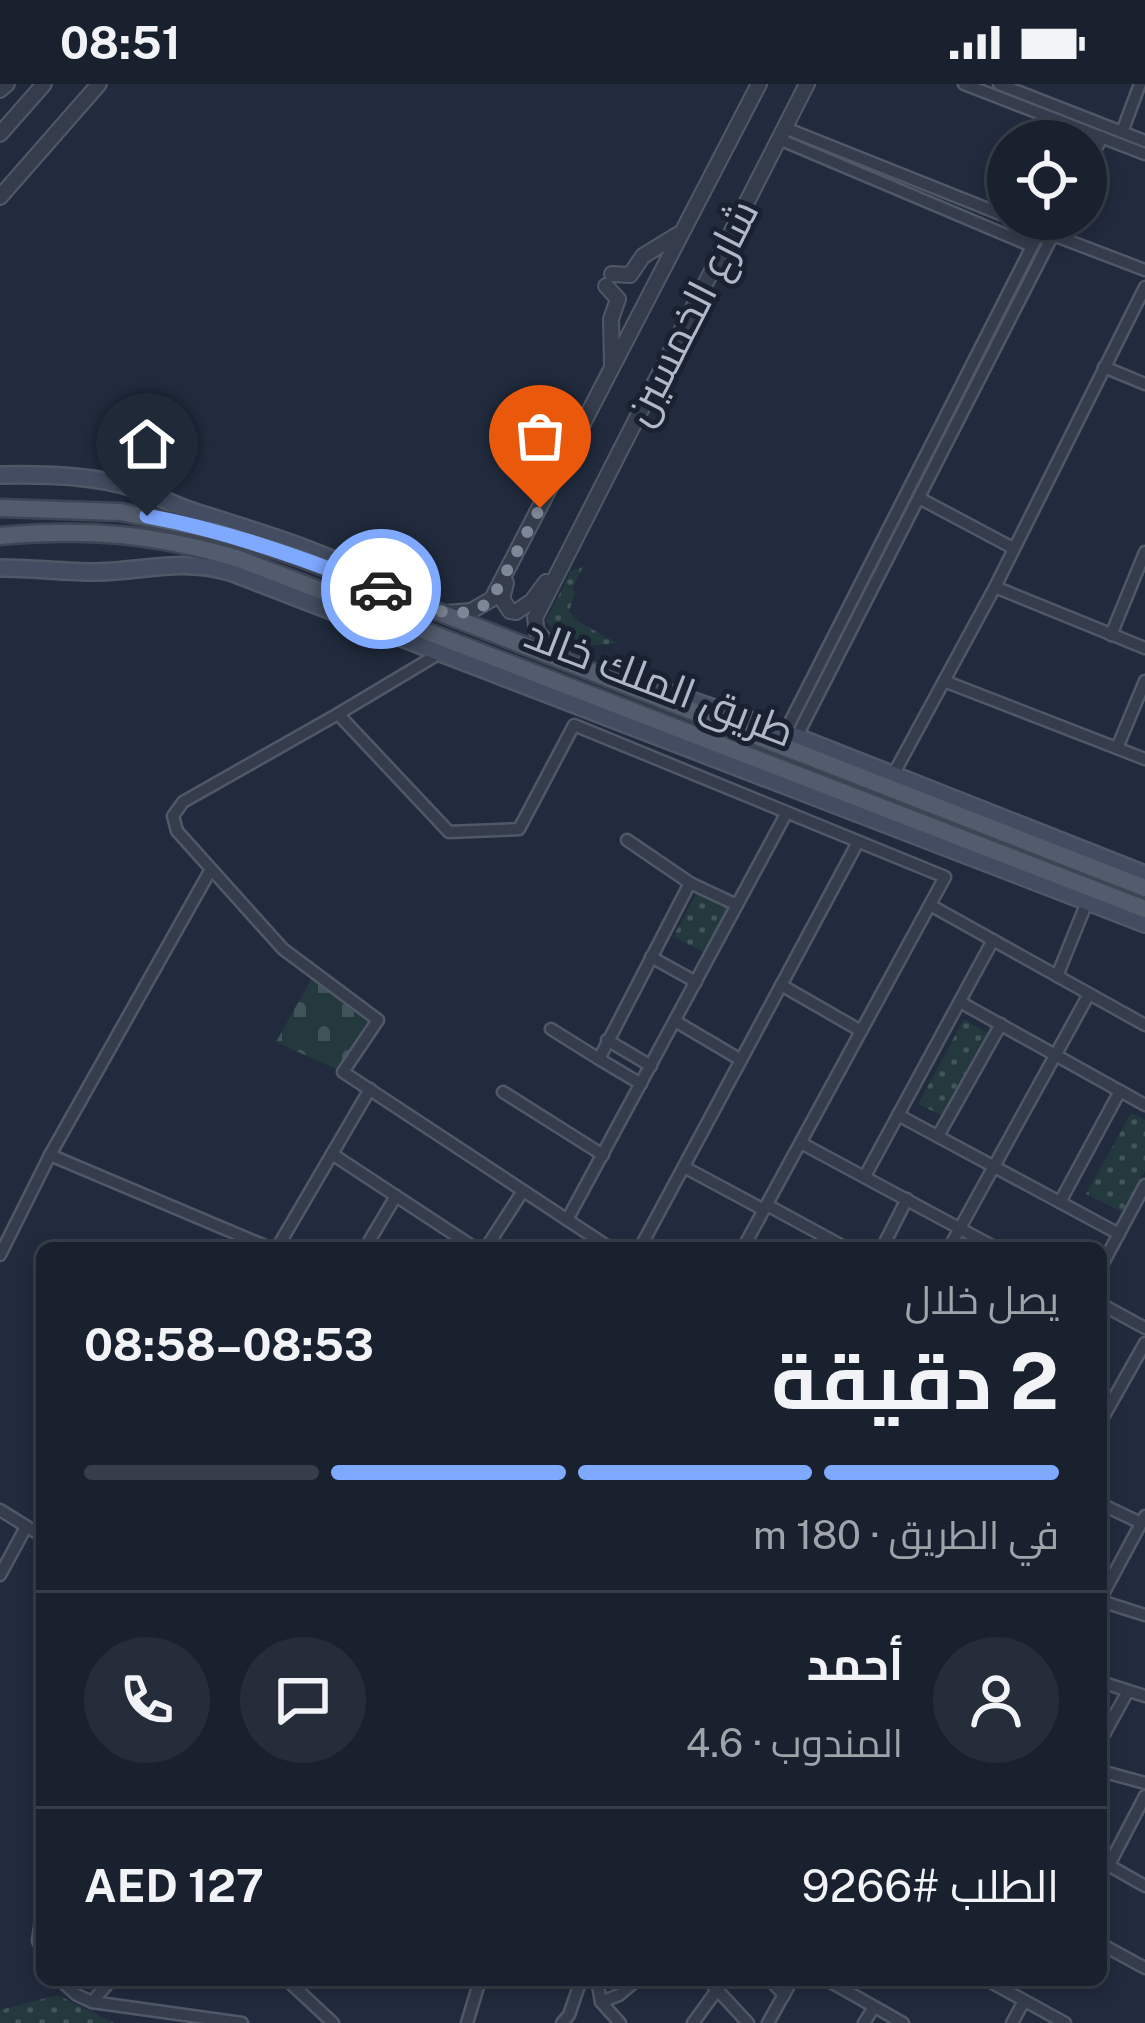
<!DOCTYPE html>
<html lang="ar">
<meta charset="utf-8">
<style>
:root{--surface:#19202e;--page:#262d3a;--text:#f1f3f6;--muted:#9fa3aa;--line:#373e4a;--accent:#7fa8ff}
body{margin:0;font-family:"Public Sans",Cairo,sans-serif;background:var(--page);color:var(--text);direction:rtl;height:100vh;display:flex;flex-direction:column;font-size:45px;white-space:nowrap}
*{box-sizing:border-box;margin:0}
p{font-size:39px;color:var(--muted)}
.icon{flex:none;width:66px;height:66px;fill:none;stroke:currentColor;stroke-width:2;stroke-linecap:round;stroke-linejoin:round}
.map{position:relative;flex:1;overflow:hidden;direction:ltr}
.drawer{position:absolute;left:36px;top:1158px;width:1071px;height:744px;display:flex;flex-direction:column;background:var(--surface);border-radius:18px;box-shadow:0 6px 18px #0003,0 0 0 3px var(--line);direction:rtl}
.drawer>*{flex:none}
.fabs{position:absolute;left:987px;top:36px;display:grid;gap:24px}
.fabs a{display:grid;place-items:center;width:120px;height:120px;border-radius:50%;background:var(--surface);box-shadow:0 6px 18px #0003,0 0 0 3px var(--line);font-size:60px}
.pin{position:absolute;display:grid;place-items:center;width:102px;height:102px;color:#fff;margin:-123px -51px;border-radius:50% 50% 50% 0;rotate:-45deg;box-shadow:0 0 12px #0007}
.pin .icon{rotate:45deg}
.courier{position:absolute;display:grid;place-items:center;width:120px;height:120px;margin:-60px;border:9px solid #7fa8ff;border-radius:50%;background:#fff;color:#222;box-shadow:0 3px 15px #0007}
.headline em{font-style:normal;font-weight:700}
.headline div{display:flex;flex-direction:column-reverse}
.headline{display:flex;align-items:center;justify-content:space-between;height:204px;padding:0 48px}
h1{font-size:78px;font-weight:700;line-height:90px}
.bar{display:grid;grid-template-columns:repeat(4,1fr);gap:18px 12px;align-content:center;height:144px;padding:0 48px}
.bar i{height:15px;border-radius:9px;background:var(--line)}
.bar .on{background:var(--accent)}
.bar p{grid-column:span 4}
.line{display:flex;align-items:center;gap:30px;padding:0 48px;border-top:3px solid var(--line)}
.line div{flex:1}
.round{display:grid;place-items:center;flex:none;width:126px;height:126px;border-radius:63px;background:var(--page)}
.status{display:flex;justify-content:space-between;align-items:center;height:84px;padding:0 60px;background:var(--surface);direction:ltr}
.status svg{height:33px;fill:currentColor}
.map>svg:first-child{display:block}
.green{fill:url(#green-dots)}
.cemetery{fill:url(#cemetery-stones)}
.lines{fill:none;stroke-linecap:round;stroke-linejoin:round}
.minor-casing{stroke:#505868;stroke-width:15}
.tertiary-casing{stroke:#505868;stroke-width:18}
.secondary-casing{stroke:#505868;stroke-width:20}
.primary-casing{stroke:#3e4656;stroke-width:21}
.minor{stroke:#353d4d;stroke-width:10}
.tertiary{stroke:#353d4d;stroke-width:14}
.secondary{stroke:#434c60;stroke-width:15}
.primary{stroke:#535c6d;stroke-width:16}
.done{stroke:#7e8798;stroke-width:12;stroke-dasharray:0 21.6}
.route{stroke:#7fa8ff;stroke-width:15}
.labels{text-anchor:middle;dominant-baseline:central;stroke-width:10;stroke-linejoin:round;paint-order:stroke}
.street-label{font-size:42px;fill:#b0b8c9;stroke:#1a2232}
</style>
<div class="status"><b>08:51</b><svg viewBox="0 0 49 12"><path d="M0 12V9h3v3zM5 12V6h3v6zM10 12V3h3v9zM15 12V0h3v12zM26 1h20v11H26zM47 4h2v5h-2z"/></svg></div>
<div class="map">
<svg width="1145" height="1939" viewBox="0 0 1145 1939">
<defs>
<pattern id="green-dots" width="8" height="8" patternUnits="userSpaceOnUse" patternTransform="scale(3)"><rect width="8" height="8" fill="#23393e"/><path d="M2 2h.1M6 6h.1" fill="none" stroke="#405459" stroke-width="1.8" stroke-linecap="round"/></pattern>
<pattern id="cemetery-stones" width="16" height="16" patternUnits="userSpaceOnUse" patternTransform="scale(3)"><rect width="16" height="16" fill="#23393e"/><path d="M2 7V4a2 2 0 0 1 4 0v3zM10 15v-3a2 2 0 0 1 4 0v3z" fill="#405459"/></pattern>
</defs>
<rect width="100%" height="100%" fill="#212b3d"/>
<g class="green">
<path d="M 583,483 L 572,504 L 575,509 L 569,527 L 579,538 L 617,559 C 587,562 567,566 546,537 L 571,487 Z"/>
<path d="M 697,809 L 729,826 L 704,868 L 673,853 Z"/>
<path d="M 964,935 L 987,949 L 941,1031 L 918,1020 Z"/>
<path d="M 1131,1029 L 1145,1036 L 1145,1087 L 1122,1128 L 1086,1110 Z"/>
<path d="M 58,1911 L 114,1939 L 0,1939 L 0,1926 Z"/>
</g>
<path class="cemetery" d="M 312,894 L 371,941 L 338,986 L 276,958 Z"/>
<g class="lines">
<g class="minor-casing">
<g id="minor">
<path d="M 964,0 L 1145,70"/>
<path d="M 999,0 L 1145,57"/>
<path d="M 785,44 L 1008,133"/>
<path d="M 1122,48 L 1140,0"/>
<path d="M 779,55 L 1032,162"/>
<path d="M 1086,85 L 1102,53"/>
<path d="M 1012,135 L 1040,146"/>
<path d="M 1053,151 L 1145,186"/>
<path d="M 1104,283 L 1145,300"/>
<path d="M 919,414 L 1013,464"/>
<path d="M 995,503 L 1145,564"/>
<path d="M 1111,551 L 1145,468"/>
<path d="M 440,569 L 338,630 L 449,748 L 519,745 L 574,641 L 945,793 L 743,1164"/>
<path d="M 944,597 L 1145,675"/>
<path d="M 338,630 L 183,718 L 173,732 L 177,747 L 283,865 L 378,936 L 343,988 L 610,1164"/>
<path d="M 785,648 L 1046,135"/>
<path d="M 797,652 L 1061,135"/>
<path d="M 1117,664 L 1145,597"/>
<path d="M 893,691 L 995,503 L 1145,203"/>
<path d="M 627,756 L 690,799 L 737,821"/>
<path d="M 930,821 L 1145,941"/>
<path d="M 651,873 L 696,898"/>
<path d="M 1057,892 L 1087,818"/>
<path d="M 781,901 L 861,947"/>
<path d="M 960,918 L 1145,1021"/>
<path d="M 675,937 L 741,976"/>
<path d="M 551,945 L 599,975 L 690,799"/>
<path d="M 607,956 L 651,982"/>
<path d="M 599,975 L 641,1000"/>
<path d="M 503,1008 L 603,1071"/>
<path d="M 898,1031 L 1119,1150"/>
<path d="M 938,1052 L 1001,940"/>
<path d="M 801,1059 L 996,1164"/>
<path d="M 332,1070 L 475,1164"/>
<path d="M 50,1071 L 270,1164"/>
<path d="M 684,1083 L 764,1126"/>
<path d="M 865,1092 L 993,856"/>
<path d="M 1060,1118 L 1120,1007"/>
<path d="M 767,1121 L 846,1164"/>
<path d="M 567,1136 L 786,730"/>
<path d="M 277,1164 L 370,1005"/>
<path d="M 365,1164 L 396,1112"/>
<path d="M 486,1164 L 523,1107"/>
<path d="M 640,1164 L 858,758"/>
<path d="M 882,1164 L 907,1115"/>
<path d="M 949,1164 L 1089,910"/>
<path d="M 0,1171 L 50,1071 L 210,787"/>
<path d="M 1101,1183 L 1145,1101"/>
<path d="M 1101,1220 L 1145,1244"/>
<path d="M 1101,1337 L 1145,1259"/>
<path d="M 1101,1420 L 1141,1439"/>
<path d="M 0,1426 L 42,1452"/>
<path d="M 0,1491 L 26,1443"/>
<path d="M 1101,1514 L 1145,1432"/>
<path d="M 1101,1517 L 1145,1531"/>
<path d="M 1101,1598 L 1145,1612"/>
<path d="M 1101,1656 L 1128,1607"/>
<path d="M 1101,1687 L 1145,1699"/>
<path d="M 1101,1777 L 1145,1802"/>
<path d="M 1109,1781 L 1145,1712"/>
<path d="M 42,1829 L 38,1857 L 42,1865"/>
<path d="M 1101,1860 L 1145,1884"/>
<path d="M 60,1896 L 77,1911 L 92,1918 L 242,1939"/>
<path d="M 287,1896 L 333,1939"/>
<path d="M 597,1896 L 601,1918 L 620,1939"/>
<path d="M 708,1896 L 748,1939"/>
<path d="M 770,1896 L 784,1911"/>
<path d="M 827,1896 L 903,1939"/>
<path d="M 987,1896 L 1065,1939"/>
<path d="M 92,1918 L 111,1896"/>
<path d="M 601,1918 L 619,1911 L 637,1896"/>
<path d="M 467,1939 L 480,1896"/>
<path d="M 562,1939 L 569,1931 L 581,1896"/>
<path d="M 693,1939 L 717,1906"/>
<path d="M 768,1939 L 792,1896"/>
<path d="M 864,1939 L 874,1923"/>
<path d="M 1012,1939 L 1024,1917"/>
</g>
</g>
<g class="tertiary-casing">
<g id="tertiary">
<path d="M 0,6 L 7,0"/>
<path d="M 0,50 L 44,0"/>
<path d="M 0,113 L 99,0"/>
<path d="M 612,190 L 630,191 L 643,172 L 677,151"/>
<path d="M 606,202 L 618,215 L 611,235 L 612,280"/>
<path d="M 506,499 L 502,515 L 510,527 L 516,528 L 532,517 L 546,498"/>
<path d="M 446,529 L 471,527 L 492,515 L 759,0"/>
<path d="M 564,574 L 537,548 L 535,534 L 807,0"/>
</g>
</g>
<g class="secondary-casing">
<g id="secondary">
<path d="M 0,391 C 45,390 94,391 137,405 C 155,410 171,420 189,426 C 261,449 328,468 396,505"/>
<path d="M 0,484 C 32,484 64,488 96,488 C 147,487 179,474 230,488 L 1145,840"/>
<path d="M 637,598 L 785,648 L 1145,790"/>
</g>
</g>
<g class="primary-casing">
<g id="primary">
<path d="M 0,424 L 121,428 L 215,447 L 298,473 L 1145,804"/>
<path d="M 0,452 C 87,444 155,450 239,475 L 1145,825"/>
</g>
</g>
<use href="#minor" class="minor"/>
<use href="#tertiary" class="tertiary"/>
<use href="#secondary" class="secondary"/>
<use href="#primary" class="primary"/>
</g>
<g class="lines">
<path class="done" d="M 381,505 C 416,519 459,545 492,515 L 540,424"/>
<path class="route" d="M 147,432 C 228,447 305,475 381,505"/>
</g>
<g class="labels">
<g class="street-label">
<text transform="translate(690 228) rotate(-63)">شارع الخمسين</text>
<text transform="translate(660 598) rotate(21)">طريق الملك خالد</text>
</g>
</g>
</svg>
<div class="fabs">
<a><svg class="icon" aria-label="locate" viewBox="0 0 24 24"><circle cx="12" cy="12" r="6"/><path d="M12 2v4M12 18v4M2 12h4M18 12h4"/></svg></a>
</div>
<div class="pin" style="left:540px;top:424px;background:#ea580c"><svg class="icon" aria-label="bag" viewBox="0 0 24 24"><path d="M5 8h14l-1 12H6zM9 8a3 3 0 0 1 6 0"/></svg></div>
<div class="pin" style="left:147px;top:432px;background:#1f2937"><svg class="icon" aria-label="home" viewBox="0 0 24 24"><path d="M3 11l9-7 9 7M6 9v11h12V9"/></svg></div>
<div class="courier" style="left:381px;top:505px"><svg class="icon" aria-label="car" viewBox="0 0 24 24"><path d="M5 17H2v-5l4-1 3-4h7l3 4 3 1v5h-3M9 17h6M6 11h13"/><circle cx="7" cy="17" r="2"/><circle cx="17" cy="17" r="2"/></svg></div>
<section class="drawer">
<div class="headline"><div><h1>2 دقيقة</h1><p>يصل خلال</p></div><em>08:53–08:58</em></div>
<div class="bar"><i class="on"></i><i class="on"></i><i class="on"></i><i></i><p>في الطريق · 180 m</p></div>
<div class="line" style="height:216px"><a class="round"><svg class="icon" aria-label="person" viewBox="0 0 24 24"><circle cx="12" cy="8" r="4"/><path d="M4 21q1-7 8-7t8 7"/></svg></a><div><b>أحمد</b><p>المندوب · 4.6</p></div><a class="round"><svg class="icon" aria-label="chat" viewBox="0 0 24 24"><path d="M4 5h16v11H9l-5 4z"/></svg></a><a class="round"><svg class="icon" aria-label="phone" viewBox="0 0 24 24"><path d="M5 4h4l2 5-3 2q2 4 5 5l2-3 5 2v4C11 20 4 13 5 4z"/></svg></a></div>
<div class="line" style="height:156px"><div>الطلب #9266</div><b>AED 127</b></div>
</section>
</div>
